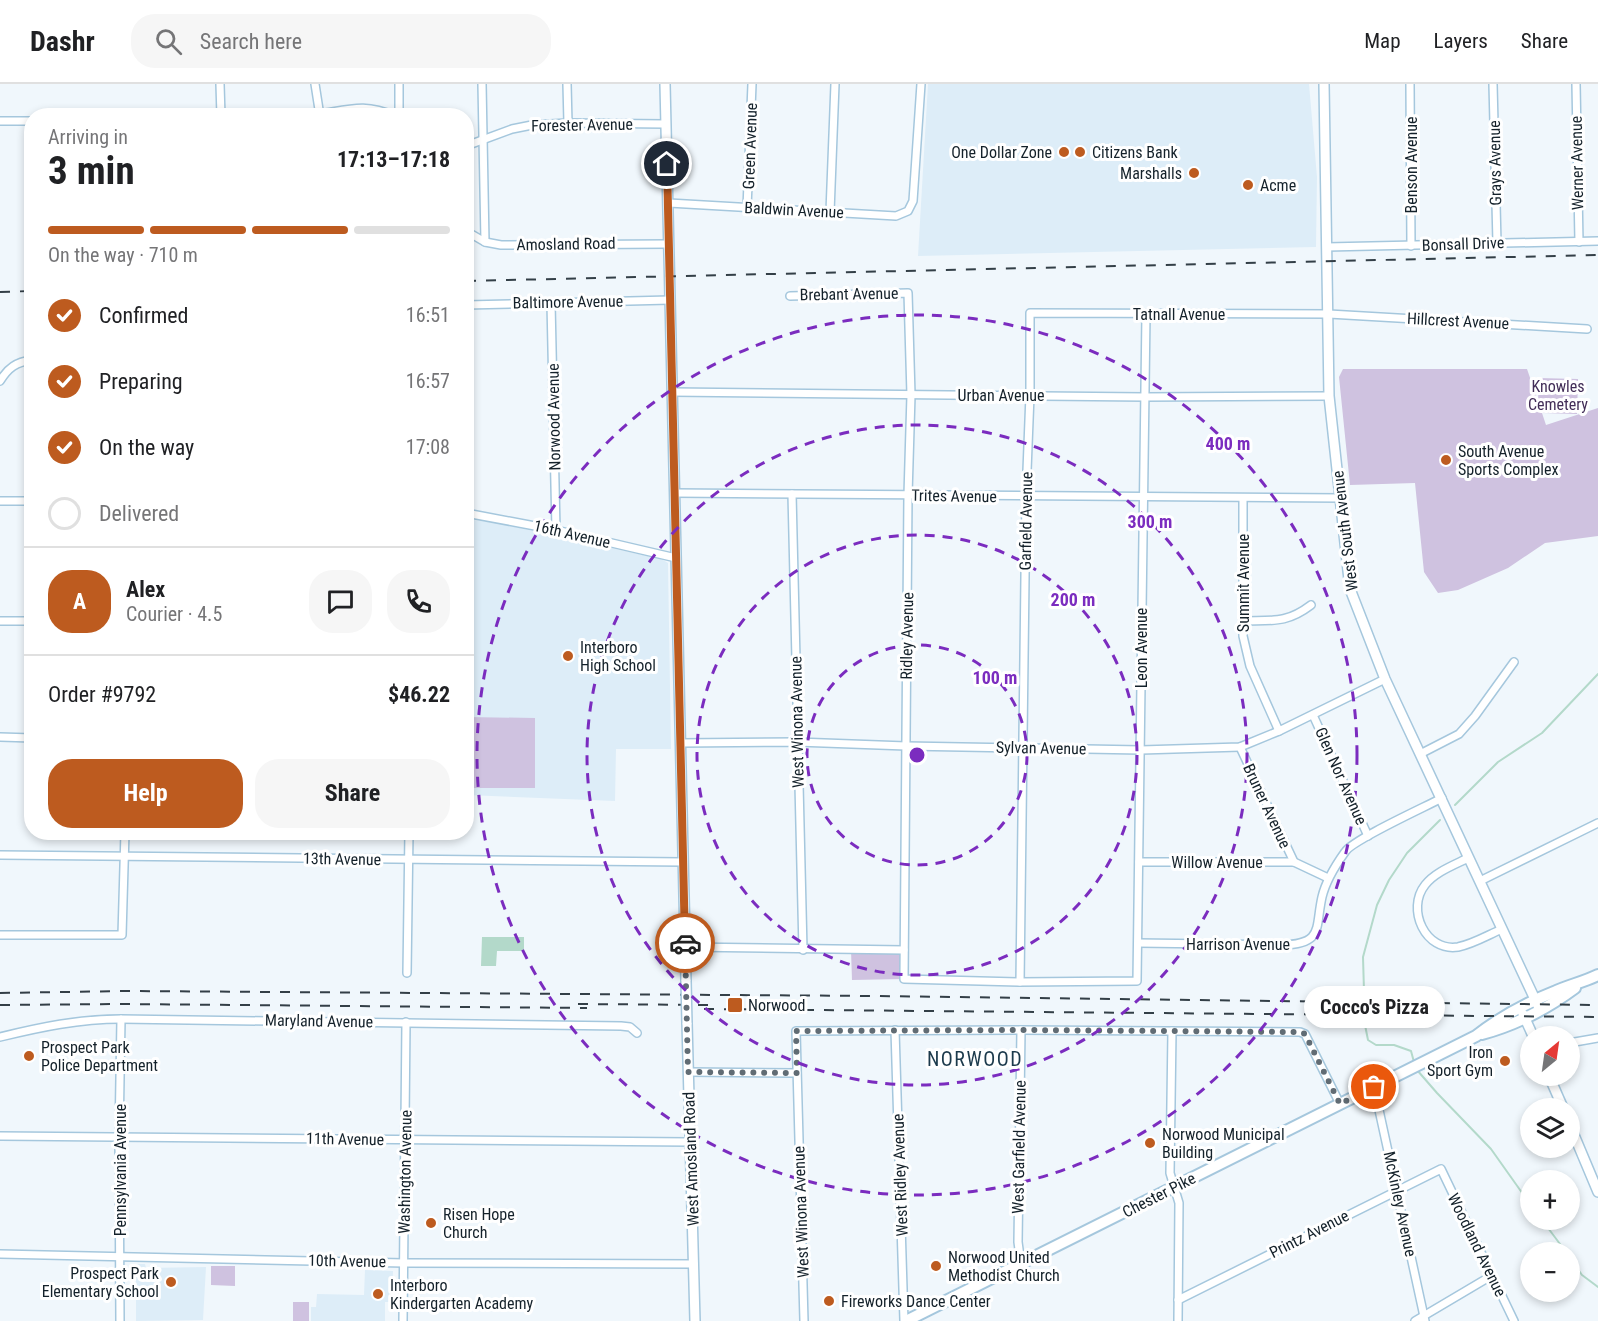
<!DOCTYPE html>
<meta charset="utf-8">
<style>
:root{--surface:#fff;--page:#f6f6f6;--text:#202124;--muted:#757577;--line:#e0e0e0;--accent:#bd5b1f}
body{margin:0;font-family:"Roboto Condensed",sans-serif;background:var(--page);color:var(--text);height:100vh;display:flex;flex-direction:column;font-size:22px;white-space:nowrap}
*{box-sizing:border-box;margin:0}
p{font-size:20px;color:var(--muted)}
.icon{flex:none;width:33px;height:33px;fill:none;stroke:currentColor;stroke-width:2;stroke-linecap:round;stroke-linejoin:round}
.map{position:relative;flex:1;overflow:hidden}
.side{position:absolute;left:24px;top:24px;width:450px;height:732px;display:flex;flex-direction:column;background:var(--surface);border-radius:24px;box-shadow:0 3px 9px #0003}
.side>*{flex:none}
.needle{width:39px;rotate:29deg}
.fabs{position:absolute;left:1520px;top:942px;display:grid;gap:12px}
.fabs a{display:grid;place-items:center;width:60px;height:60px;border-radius:50%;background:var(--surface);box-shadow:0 3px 9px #0003;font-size:30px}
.pin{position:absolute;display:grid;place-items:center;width:51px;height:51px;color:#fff;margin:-26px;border:3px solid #fff;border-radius:50%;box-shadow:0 2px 6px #0007}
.courier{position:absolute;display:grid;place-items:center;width:60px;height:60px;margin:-30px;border:4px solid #bd5b1f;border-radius:50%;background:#fff;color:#222;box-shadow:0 2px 8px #0007}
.bubble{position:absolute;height:42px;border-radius:21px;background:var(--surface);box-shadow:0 3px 9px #0003;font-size:20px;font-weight:700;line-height:42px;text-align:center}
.head em{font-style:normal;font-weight:700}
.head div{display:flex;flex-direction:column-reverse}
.head{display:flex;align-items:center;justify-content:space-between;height:102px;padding:0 24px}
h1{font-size:39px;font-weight:700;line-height:45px}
.bar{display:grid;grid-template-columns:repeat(4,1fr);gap:9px 6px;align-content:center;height:72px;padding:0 24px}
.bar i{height:8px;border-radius:4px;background:var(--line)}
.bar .current{background:var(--accent)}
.bar p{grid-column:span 4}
.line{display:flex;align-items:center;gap:15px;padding:0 24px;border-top:2px solid var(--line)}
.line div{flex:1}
.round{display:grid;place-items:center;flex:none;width:63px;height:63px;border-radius:24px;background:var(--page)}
ol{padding:0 24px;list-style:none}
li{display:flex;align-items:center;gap:18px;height:66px}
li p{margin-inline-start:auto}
li .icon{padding:6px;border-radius:50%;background:var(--accent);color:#fff;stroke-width:4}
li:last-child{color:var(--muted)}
li i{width:33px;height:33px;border:3px solid var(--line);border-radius:50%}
.button{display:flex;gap:12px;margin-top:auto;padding:12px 24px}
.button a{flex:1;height:69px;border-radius:24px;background:var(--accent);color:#fff;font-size:24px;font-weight:700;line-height:69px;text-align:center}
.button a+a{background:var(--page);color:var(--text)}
header{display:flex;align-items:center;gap:36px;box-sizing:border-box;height:84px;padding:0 30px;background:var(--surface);border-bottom:2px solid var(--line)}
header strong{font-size:28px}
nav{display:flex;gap:33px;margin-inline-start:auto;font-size:21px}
.search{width:420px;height:54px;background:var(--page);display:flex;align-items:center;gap:15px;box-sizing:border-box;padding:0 21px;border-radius:24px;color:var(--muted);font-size:22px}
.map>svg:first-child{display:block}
.built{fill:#ddedf8}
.green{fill:#cfc2e0}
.water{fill:#b3d9ca}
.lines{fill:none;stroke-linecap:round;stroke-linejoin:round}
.stream{stroke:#b3d9ca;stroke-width:2}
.minor-casing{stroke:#a5c7dd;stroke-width:10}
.tertiary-casing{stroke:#a5c7dd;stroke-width:12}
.primary-casing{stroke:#a5c7dd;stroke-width:14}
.minor{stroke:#fff;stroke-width:7}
.tertiary{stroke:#fff;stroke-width:9}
.primary{stroke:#fff;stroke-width:10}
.rail{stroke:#333f47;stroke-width:2;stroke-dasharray:10 10;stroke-linecap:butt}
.tertiary-bridge-casing{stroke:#a5c7dd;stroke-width:12;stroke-linecap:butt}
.tertiary-bridge{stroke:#fff;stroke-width:9}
.done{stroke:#616c74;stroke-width:6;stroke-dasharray:0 10.8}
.route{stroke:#bd5b1f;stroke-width:8}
.ring{fill:none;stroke:#7b2cbf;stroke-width:3;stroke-dasharray:10 8}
.poi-dot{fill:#bd5b1f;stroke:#fff;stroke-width:2}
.labels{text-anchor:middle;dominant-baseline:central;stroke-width:6;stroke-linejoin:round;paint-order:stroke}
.street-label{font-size:16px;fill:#14212a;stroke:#fff}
.poi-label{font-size:16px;fill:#14212a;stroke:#fff;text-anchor:start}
.park-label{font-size:16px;fill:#422d57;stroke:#fff}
.quarter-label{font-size:20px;letter-spacing:1.5px;fill:#1c3a4c;stroke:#fff}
.centre{fill:#7b2cbf;stroke:#fff;stroke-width:3}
.ring-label{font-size:18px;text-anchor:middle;font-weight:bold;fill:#7b2cbf;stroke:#fff;stroke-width:6;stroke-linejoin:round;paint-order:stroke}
</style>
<header>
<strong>Dashr</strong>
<div class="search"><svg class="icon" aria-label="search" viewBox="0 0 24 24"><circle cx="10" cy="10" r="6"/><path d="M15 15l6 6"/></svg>Search here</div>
<nav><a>Map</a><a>Layers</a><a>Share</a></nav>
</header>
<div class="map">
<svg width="1598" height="1237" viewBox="0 0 1598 1237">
<rect width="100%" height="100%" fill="#f0f7fc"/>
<g class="built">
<path d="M 928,0 L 1309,0 L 1317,93 L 1316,163 L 918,172 Z"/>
<path d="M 467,435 L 496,439 L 661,475 L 668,479 L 671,665 L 616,665 L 615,717 L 467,711 Z"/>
<path d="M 136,1180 L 145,1180 L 146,1184 L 206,1183 L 203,1236 L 136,1237 Z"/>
<path d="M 365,1186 L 393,1187 L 392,1218 L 385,1218 L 385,1237 L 311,1237 L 311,1223 L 316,1223 L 317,1210 L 364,1211 Z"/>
</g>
<g class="green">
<path d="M 1343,285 L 1527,285 L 1538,317 L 1539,294 L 1578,295 L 1577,330 L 1542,329 L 1546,341 L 1598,324 L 1598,322 L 1598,452 L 1545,459 L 1508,484 L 1458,506 L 1438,509 L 1424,488 L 1415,399 L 1350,401 L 1339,293 Z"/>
<path d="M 467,633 L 535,634 L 535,704 L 467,704 Z"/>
<path d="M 851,866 L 904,866 L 904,895 L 852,896 Z"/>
<path d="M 211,1182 L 235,1182 L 235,1202 L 211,1201 Z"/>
<rect x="293" y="1218" width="16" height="19"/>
</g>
<path class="water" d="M 482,853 L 524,853 L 524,867 L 497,867 L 496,882 L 481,882 Z"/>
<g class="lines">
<g class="stream">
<path d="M 1455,721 L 1498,678 L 1542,649 L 1598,590"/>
<path d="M 1414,978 L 1411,967 L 1394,961 L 1376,961 L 1368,956 L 1365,941 L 1363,873 L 1377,821 L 1389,796 L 1407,769 L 1440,736"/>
<path d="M 1417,986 L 1437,1009 L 1491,1065 L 1530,1120"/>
<path d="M 1542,1136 L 1566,1168"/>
<path d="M 1569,1173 L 1582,1191 L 1598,1203"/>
</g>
<g class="minor-casing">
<g id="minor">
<path d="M 220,0 L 221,32"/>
<path d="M 315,0 L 320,32"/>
<path d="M 399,0 L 399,32"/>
<path d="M 482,0 L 485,158"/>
<path d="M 567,0 L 568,39"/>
<path d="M 1410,0 L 1411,162"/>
<path d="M 1493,0 L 1497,159"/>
<path d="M 1576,0 L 1579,158"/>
<path d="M 320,30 C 351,25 365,19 395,32"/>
<path d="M 0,37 L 32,37"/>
<path d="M 466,62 L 512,45 L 532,41 L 568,39 L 665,40"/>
<path d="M 669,119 L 896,132 L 908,127 L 913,117 L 921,0"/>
<path d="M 747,124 L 752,0"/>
<path d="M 830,128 L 835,0"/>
<path d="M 466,147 L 485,158 L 501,161 L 668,160"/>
<path d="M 1327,163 L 1598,157"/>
<path d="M 790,212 L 908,209 L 911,311 L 908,411 L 904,895 L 1020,898 L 1137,897 L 1146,230"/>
<path d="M 551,219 L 556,446"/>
<path d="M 466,221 L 670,216"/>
<path d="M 0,297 C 8,284 16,278 32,276"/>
<path d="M 672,308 L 1145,313 L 1329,312"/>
<path d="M 675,409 L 1341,414"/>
<path d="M 792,410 L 803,866"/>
<path d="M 1243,415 L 1243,552 L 1250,582 L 1279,647"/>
<path d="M 0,417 L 32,417"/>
<path d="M 466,429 L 556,446 L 676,474"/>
<path d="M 0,537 L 32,537"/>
<path d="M 1242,537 C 1272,536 1286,540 1311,521"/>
<path d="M 1313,631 L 1368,752"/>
<path d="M 0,653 L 32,654"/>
<path d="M 680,659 L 797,658 L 906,662 L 1141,666 L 1240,663 L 1279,647 L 1385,595"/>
<path d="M 1240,663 L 1294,778 L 1328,794"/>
<path d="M 1422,669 L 1459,650 L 1475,632 L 1514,578"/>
<path d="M 0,771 L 683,778"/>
<path d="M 1468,774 C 1454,781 1435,788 1425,801 C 1406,825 1425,868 1458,863 C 1473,860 1488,851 1502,845"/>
<path d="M 1139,778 L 1294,778"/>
<path d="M 1480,797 L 1598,739"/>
<path d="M 0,851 L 122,851 L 125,748"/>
<path d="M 1138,859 L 1282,861 C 1324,860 1315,844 1322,813 C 1326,796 1335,782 1345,768 C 1352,756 1425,723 1442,714"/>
<path d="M 685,863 L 904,866"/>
<path d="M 407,889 L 409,748"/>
<path d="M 1020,898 L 1026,412 L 1030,311 L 1030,229 L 1329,230 L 1587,245"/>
<path d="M 895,946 L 904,1237"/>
<path d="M 1172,947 L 1170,1089 L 1179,1119 L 1178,1237"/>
<path d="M 0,953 C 41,943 79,935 121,935 L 621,942 L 630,943 L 637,949"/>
<path d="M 1569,959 L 1598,954"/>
<path d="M 688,988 L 797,989"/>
<path d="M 1374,1003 L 1425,1237"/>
<path d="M 0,1052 L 690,1058"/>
<path d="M 0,1170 L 404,1179 L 694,1180"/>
<path d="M 1021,1180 L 1018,1158 L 1021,946"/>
<path d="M 1178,1216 L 1441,1085 L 1514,1237"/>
<path d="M 120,1237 L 119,1053 L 121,935"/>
<path d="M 403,1237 L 406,938"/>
<path d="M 804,1237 L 796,947 L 1021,946 L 1300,948 L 1305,950 L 1340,1020"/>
<path d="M 1415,1237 L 1491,1192"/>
</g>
</g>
<g class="tertiary-casing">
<g id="tertiary">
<path d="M 665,0 L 686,897"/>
<path d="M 1324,0 L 1329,312 L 1350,505 L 1385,595 L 1540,926"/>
<path d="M 1523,930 L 1533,952"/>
<path d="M 687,939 L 695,1237"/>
<path d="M 1549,992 L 1563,1024"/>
<path d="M 1569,1039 L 1598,1108"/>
</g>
</g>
<g class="primary-casing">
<g id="primary">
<path d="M 1482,950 C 1515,941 1548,924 1575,904"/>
<path d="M 906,1237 L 1476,952 C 1499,934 1526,919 1554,908 C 1569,901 1584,898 1598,891"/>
</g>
</g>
<use href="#minor" class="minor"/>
<use href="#tertiary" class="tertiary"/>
<use href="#primary" class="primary"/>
<g class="rail">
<path d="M 466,197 L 1598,171"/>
<path d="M 0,208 L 32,207"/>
<path d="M 0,909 L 127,907 L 877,912 L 1598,921"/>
<path d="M 578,920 L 713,921"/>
<path d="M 0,921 L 122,920 L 587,924"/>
<path d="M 704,925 L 1598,933"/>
</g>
<g class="tertiary-bridge-casing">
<path id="tertiary-bridge" d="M 686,897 L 687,939"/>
</g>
<use href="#tertiary-bridge" class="tertiary-bridge"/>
</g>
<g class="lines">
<path class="done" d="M 685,859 L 688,988 L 797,989 L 796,947 L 1021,946 L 1300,948 L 1305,950 L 1340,1020 L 1374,1003"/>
<path class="route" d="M 667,80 L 685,859"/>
</g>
<g class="ring">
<circle cx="917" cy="671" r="110"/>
<circle cx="917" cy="671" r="220"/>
<circle cx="917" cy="671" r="330"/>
<circle cx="917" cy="671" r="440"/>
</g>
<g class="poi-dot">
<circle cx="1064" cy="68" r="6"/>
<circle cx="1080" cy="68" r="6"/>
<circle cx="1194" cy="89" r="6"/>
<circle cx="1248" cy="101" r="6"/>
<circle cx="1446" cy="376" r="6"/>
<circle cx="568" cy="572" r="6"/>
<rect x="727" y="913" width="16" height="16" rx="3"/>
<circle cx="29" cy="972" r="6"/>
<circle cx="1505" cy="977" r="6"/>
<circle cx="1150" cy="1059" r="6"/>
<circle cx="431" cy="1139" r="6"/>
<circle cx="936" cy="1182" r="6"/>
<circle cx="171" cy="1198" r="6"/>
<circle cx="378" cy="1210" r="6"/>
<circle cx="829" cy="1217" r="6"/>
</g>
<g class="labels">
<g class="street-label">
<text transform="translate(582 41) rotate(-1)">Forester Avenue</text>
<text transform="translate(750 62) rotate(-88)">Green Avenue</text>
<text transform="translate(1495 79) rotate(-91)">Grays Avenue</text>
<text transform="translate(1577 79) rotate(-91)">Werner Avenue</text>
<text transform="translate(1411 81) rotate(-90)">Benson Avenue</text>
<text transform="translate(794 126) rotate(3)">Baldwin Avenue</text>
<text transform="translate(566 160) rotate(-1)">Amosland Road</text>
<text transform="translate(1463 160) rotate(-2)">Bonsall Drive</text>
<text transform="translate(849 210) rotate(-1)">Brebant Avenue</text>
<text transform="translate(568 218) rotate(-1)">Baltimore Avenue</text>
<text x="1179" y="230">Tatnall Avenue</text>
<text transform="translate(1458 237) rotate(3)">Hillcrest Avenue</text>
<text x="1001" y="311">Urban Avenue</text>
<text transform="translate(554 333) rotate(-91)">Norwood Avenue</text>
<text transform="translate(954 412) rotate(1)">Trites Avenue</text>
<text transform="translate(1026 437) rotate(-89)">Garfield Avenue</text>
<text transform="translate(1345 447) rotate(-97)">West South Avenue</text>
<text transform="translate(572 450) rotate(13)">16th Avenue</text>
<text transform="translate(1243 499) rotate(-90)">Summit Avenue</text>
<text transform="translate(907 552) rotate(-89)">Ridley Avenue</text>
<text transform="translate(1141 564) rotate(-90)">Leon Avenue</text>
<text transform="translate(797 638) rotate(-91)">West Winona Avenue</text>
<text transform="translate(1041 664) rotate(1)">Sylvan Avenue</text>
<text transform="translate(1341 692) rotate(66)">Glen Nor Avenue</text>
<text transform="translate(1267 722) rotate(65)">Bruner Avenue</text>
<text transform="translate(342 775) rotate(1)">13th Avenue</text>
<text x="1217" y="778">Willow Avenue</text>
<text x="1238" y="860">Harrison Avenue</text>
<text transform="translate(319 937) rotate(1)">Maryland Avenue</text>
<text transform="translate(345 1055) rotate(1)">11th Avenue</text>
<text transform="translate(1019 1063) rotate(-89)">West Garfield Avenue</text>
<text transform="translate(691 1075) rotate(-92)">West Amosland Road</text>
<text transform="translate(120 1086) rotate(-90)">Pennsylvania Avenue</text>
<text transform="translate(405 1088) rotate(-89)">Washington Avenue</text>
<text transform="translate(900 1091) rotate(-92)">West Ridley Avenue</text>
<text transform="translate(1159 1111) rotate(-27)">Chester Pike</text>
<text transform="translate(1400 1120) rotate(78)">McKinley Avenue</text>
<text transform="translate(801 1128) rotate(-92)">West Winona Avenue</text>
<text transform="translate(1309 1150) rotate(-27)">Printz Avenue</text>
<text transform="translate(1477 1161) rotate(64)">Woodland Avenue</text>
<text transform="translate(347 1177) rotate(1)">10th Avenue</text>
</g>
<g class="poi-label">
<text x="1052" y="68" text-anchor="end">One Dollar Zone</text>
<text x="1092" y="68">Citizens Bank</text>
<text x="1182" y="89" text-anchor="end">Marshalls</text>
<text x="1260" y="101">Acme</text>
<text x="1458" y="367">South Avenue<tspan x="1458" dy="18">Sports Complex</tspan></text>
<text x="580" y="563">Interboro<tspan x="580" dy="18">High School</tspan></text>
<text x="748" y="921">Norwood</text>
<text x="41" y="963">Prospect Park<tspan x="41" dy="18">Police Department</tspan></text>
<text x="1493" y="968" text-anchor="end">Iron<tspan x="1493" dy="18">Sport Gym</tspan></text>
<text x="1162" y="1050">Norwood Municipal<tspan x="1162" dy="18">Building</tspan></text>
<text x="443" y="1130">Risen Hope<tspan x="443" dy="18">Church</tspan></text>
<text x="948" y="1173">Norwood United<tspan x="948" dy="18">Methodist Church</tspan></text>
<text x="159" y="1189" text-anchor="end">Prospect Park<tspan x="159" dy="18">Elementary School</tspan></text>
<text x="390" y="1201">Interboro<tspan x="390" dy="18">Kindergarten Academy</tspan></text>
<text x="841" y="1217">Fireworks Dance Center</text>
</g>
<g class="park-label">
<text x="1558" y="302">Knowles<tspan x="1558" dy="18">Cemetery</tspan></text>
</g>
<g class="quarter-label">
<text x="975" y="975">NORWOOD</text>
</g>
</g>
<circle cx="917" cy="671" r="9" class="centre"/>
<g class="ring-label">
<text x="1228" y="366">400 m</text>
<text x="1150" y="444">300 m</text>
<text x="1073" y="522">200 m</text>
<text x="995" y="600">100 m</text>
</g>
</svg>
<div class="fabs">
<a><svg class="needle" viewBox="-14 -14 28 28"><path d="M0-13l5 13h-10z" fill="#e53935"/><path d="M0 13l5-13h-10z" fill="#757577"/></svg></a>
<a><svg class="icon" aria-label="layers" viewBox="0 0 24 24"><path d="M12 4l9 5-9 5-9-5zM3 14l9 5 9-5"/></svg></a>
<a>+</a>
<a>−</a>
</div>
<div class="pin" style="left:1374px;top:1003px;background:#ea580c"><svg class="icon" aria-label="bag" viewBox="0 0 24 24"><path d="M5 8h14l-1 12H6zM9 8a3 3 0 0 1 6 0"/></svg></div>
<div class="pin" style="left:667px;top:80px;background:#1f2937"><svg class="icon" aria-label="home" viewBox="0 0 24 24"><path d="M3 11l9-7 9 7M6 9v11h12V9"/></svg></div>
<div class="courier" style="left:685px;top:859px"><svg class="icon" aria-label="car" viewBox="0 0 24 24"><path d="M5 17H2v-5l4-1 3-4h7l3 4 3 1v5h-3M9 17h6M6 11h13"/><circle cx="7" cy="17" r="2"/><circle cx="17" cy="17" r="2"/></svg></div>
<div class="bubble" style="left:1304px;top:902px;width:141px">Cocco's Pizza</div>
<section class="side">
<div class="head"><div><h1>3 min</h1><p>Arriving in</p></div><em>17:13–17:18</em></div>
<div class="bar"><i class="current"></i><i class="current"></i><i class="current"></i><i></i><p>On the way · 710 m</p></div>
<ol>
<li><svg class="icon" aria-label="check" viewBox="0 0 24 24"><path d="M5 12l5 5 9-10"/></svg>Confirmed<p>16:51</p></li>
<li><svg class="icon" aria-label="check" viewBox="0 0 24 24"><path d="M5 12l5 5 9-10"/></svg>Preparing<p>16:57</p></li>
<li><svg class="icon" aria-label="check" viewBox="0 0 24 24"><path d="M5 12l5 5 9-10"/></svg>On the way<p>17:08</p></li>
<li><i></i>Delivered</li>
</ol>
<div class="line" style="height:108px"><b class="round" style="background:var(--accent);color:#fff">A</b><div><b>Alex</b><p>Courier · 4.5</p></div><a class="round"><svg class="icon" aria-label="chat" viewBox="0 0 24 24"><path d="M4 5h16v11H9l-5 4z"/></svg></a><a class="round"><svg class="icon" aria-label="phone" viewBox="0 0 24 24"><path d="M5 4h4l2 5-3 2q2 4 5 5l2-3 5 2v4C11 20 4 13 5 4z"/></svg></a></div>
<div class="line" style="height:78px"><div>Order #9792</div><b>$46.22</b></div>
<div class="button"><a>Help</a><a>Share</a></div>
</section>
</div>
